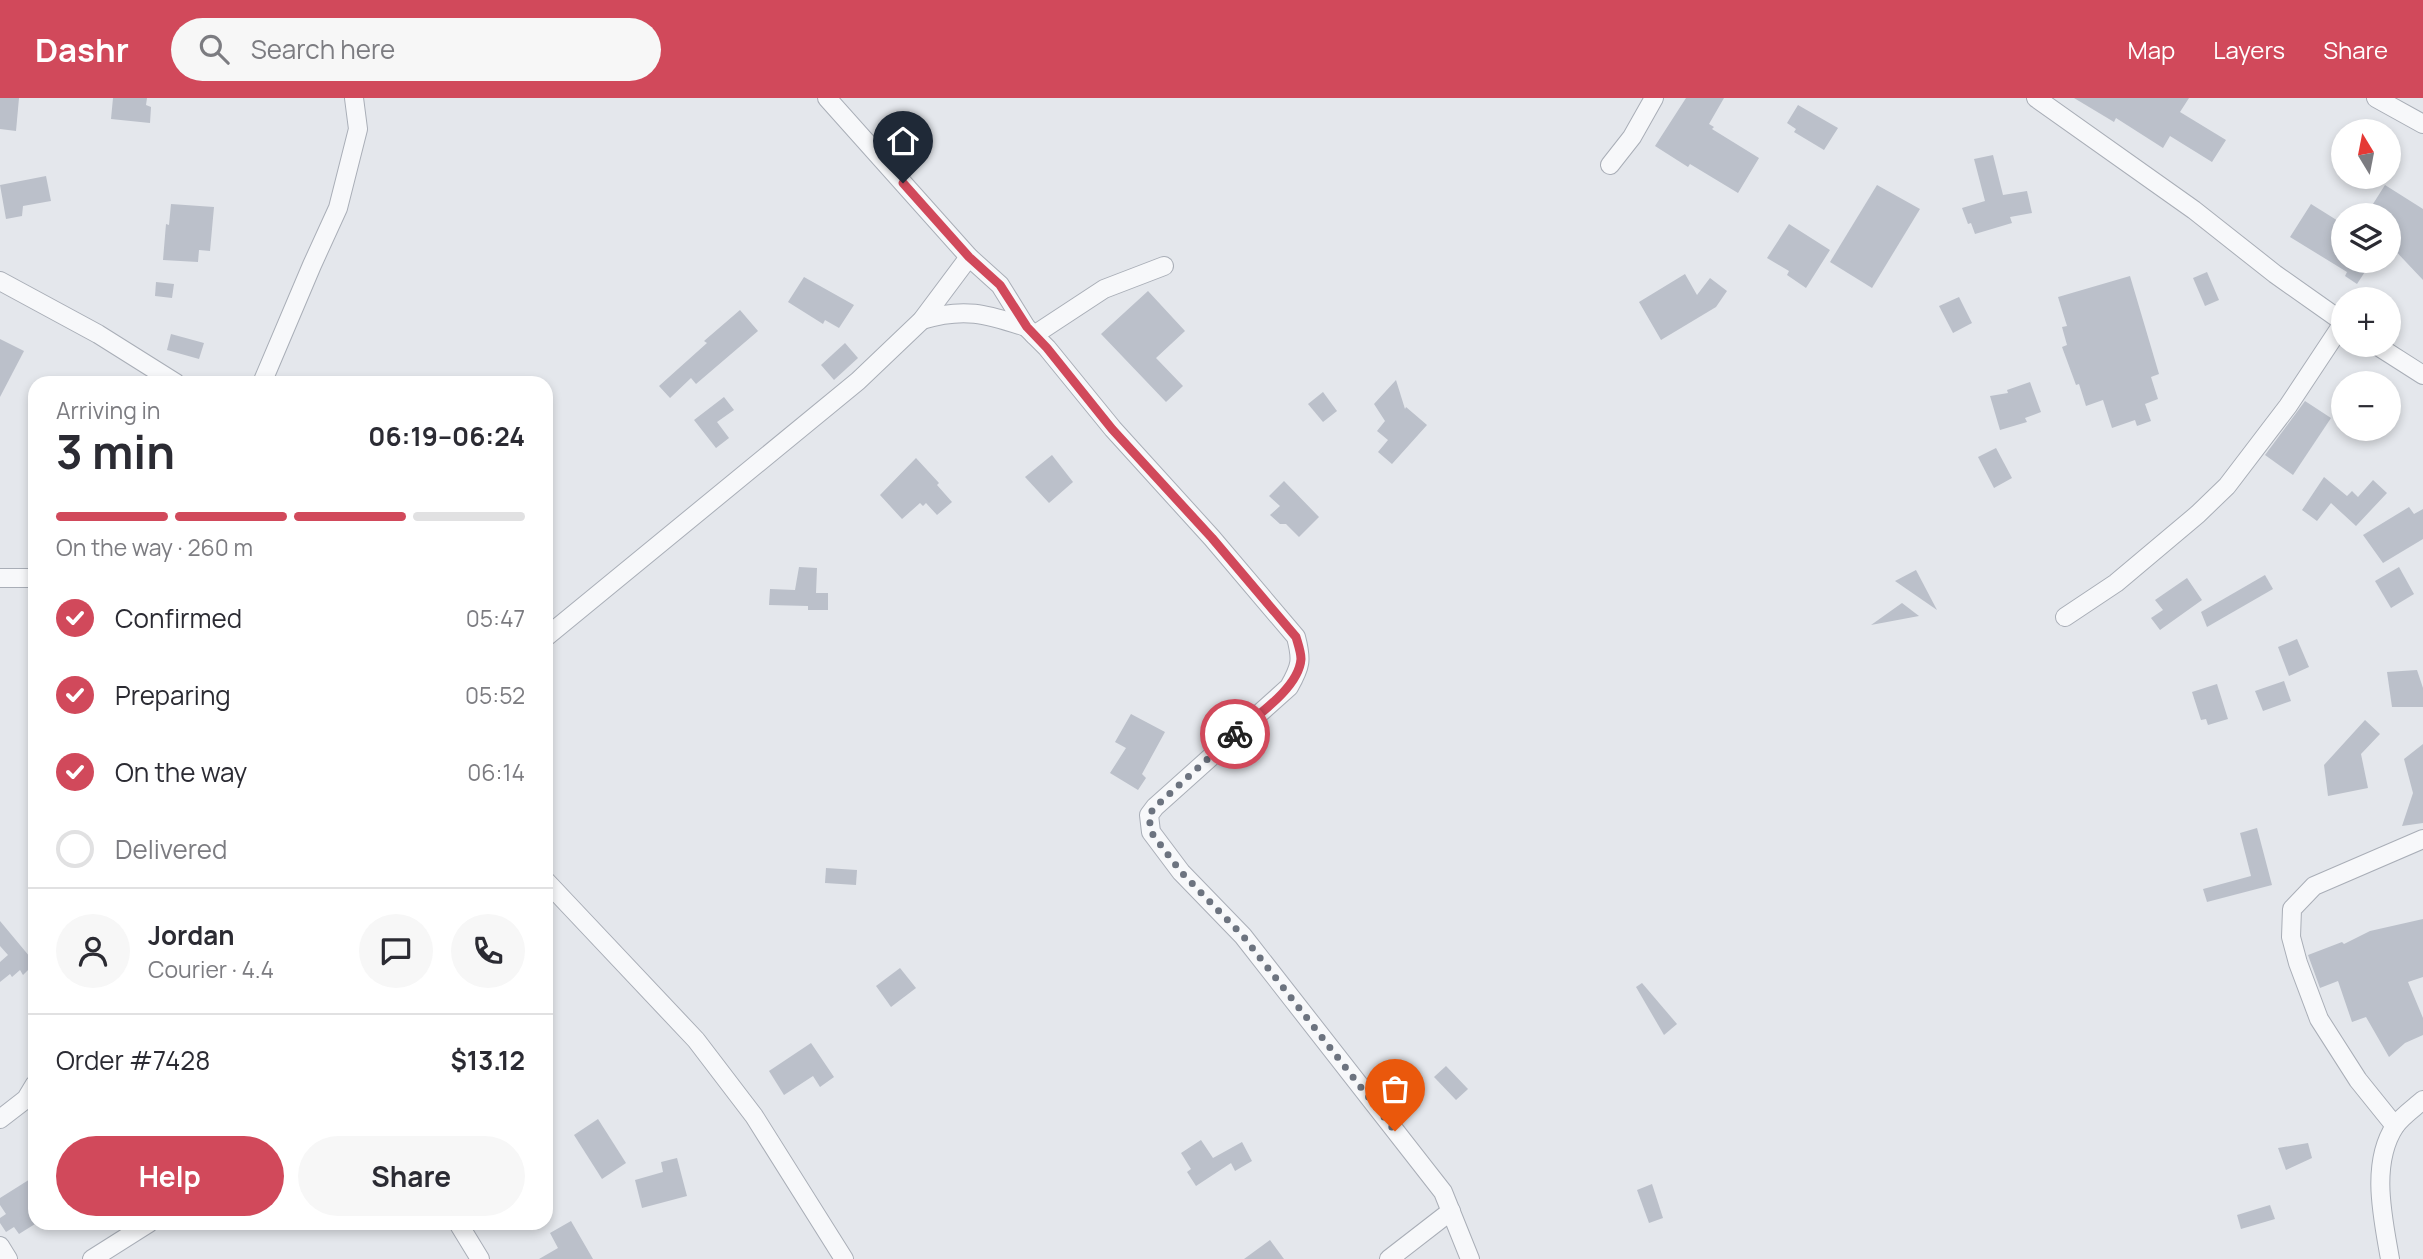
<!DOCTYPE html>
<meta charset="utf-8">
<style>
:root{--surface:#fff;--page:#f7f7f7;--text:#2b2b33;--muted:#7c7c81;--line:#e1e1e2;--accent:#d1495b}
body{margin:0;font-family:Manrope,sans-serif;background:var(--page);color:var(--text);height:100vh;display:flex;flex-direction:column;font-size:26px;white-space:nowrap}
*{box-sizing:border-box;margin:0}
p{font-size:23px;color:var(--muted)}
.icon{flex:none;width:38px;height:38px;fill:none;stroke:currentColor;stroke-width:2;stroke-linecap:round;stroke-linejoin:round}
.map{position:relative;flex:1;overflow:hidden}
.panel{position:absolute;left:28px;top:278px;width:525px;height:854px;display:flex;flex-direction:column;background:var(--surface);border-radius:21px;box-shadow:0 4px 10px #0003}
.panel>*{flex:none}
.needle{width:46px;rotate:350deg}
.buttons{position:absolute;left:2331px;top:21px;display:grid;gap:14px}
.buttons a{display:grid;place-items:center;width:70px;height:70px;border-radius:50%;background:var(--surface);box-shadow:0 4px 10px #0003;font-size:35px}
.pin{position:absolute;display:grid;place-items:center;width:60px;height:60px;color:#fff;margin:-72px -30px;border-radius:50% 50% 50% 0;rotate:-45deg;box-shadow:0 0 7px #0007}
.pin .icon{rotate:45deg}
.courier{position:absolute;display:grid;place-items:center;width:70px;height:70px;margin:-35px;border:5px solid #d1495b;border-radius:50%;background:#fff;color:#222;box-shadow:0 2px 9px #0007}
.overview em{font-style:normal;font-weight:700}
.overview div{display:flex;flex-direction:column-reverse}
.overview{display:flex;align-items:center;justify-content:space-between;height:119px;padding:0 28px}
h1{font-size:46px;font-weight:700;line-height:52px}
.bar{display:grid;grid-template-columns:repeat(4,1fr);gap:10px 7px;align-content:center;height:84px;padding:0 28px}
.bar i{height:9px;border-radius:5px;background:var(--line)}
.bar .selected{background:var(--accent)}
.bar p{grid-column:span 4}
.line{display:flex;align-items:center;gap:18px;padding:0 28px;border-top:2px solid var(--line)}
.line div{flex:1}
.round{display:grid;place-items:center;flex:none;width:74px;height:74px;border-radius:37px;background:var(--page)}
ol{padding:0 28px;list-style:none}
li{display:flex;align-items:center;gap:21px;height:77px}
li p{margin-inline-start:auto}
li .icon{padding:7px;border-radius:50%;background:var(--accent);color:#fff;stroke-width:4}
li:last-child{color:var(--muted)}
li i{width:38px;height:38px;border:4px solid var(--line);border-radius:50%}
.primary-button{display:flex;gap:14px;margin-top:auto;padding:14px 28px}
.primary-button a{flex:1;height:80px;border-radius:42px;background:var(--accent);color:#fff;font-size:28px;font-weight:700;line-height:80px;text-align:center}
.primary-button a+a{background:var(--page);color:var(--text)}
header{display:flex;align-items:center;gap:42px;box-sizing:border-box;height:98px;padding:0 35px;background:var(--accent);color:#fff}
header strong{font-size:33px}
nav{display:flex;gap:38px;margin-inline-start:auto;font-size:24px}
.search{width:490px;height:63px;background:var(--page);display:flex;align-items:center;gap:18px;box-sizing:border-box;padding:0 24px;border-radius:38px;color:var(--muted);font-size:26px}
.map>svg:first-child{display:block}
.building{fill:#bbc0ca}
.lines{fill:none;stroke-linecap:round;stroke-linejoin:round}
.minor-casing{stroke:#a9aeb7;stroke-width:20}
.minor{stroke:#f7f8fa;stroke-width:18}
.done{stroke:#6c737f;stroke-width:7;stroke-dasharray:0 12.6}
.route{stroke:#d1495b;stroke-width:9}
</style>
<header>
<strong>Dashr</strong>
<div class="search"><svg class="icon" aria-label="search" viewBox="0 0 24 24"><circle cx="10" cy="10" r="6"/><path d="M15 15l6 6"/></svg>Search here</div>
<nav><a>Map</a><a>Layers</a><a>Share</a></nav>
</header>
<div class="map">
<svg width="2423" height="1161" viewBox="0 0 2423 1161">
<rect width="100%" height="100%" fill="#e4e7ec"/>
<g class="building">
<path d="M 0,0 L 19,0 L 16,33 L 0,31 Z"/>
<path d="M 113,0 L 147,0 L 146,7 L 151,9 L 150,25 L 111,21 Z"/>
<path d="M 1686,0 L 1724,0 L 1709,26 L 1714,29 L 1712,31 L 1759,60 L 1738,95 L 1690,66 L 1688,69 L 1655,48 Z"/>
<path d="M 2074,0 L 2189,0 L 2180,14 L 2226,42 L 2212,64 L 2170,38 L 2163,50 L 2116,20 L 2114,24 Z"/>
<path d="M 1798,7 L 1838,30 L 1824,52 L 1794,34 L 1796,31 L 1787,25 Z"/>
<path d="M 1993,57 L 2003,97 L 2027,93 L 2032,115 L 2010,119 L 2012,125 L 1975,136 L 1971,125 L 1968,126 L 1962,110 L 1985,103 L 1974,61 Z"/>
<path d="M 46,78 L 51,103 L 23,108 L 22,118 L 6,121 L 0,87 Z"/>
<path d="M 1877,87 L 1920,111 L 1872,190 L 1830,164 Z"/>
<path d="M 2385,87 L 2423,111 L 2423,182 L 2389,146 L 2389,117 L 2366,117 Z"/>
<path d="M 171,106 L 214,109 L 210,153 L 199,152 L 198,164 L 163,162 L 166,126 L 169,127 Z"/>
<path d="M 2311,106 L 2343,126 L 2343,163 L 2372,163 L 2357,186 L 2345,178 L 2347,174 L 2290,139 Z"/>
<path d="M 1789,126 L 1830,152 L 1806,190 L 1787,177 L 1789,173 L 1767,160 Z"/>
<path d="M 2207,174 L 2219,202 L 2205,208 L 2193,180 Z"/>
<path d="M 1685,176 L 1697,197 L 1710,180 L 1727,193 L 1716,209 L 1661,242 L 1639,204 Z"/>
<path d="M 2130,178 L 2159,276 L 2151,279 L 2158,301 L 2145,306 L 2151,323 L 2137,328 L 2135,322 L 2112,330 L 2103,302 L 2086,308 L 2079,286 L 2076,287 L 2062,249 L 2067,247 L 2062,229 L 2067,228 L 2058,199 Z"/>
<path d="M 804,179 L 854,207 L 839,230 L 825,222 L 823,226 L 788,204 Z"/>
<path d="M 156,184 L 174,186 L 172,200 L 155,198 Z"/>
<path d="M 1148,193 L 1185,233 L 1156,260 L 1183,288 L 1166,304 L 1101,236 Z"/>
<path d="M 1959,199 L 1972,225 L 1953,235 L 1939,208 Z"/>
<path d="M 740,212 L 758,233 L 696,286 L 691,280 L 670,300 L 659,288 L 707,245 L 704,243 Z"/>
<path d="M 171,236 L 204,245 L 199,261 L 167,252 Z"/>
<path d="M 0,241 L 24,253 L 0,299 Z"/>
<path d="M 845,245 L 858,260 L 834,282 L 821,267 Z"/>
<path d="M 1396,282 L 1405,311 L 1406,309 L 1427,327 L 1392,366 L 1378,354 L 1388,342 L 1377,333 L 1385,323 L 1374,306 Z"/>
<path d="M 2030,284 L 2041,314 L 2025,320 L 2027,324 L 2000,332 L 1990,298 L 2008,295 L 2007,292 Z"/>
<path d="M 1323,294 L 1337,313 L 1323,324 L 1308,306 Z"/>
<path d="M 724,299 L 734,312 L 717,324 L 729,340 L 716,350 L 694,322 Z"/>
<path d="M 2305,303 L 2331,320 L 2293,377 L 2265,357 Z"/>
<path d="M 1996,350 L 2012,380 L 1994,390 L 1978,359 Z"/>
<path d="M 1052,357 L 1073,384 L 1049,405 L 1025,379 Z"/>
<path d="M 916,360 L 939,385 L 937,387 L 952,404 L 937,417 L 926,405 L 923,408 L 920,405 L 902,421 L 880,397 Z"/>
<path d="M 2324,379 L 2347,398 L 2352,393 L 2358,399 L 2373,382 L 2387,395 L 2356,428 L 2331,405 L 2317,423 L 2302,412 Z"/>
<path d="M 1284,383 L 1319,419 L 1299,439 L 1286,426 L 1280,426 L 1270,417 L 1280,408 L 1269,398 Z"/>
<path d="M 2409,409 L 2414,416 L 2423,411 L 2423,441 L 2383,465 L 2363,437 Z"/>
<path d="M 799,469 L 817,470 L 816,495 L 828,495 L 828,512 L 808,512 L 808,508 L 769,507 L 770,491 L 795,492 Z"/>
<path d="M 2399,469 L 2414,496 L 2391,510 L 2375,483 Z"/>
<path d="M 1916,472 L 1937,512 L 1895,483 Z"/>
<path d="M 2265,477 L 2273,491 L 2207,529 L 2201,514 Z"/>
<path d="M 2187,480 L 2202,502 L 2160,532 L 2151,520 L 2163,512 L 2155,502 Z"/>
<path d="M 1902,505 L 1919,518 L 1871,527 Z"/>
<path d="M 2297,541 L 2309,569 L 2289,578 L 2278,549 Z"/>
<path d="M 2417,572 L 2423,590 L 2423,609 L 2392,609 L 2387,574 Z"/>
<path d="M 2284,583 L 2291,603 L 2263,613 L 2255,593 Z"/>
<path d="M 2217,586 L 2228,621 L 2208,627 L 2206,621 L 2201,622 L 2192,594 Z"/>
<path d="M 1131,616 L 1165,634 L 1142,676 L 1146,680 L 1138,692 L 1110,675 L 1126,650 L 1115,644 Z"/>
<path d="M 2365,622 L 2380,636 L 2361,656 L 2368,690 L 2328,698 L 2324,667 Z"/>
<path d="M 2423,646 L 2423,725 L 2402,728 L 2413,695 L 2404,661 Z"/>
<path d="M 2257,730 L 2272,787 L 2207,804 L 2203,791 L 2251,778 L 2240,735 Z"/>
<path d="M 826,770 L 857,772 L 856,787 L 825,785 Z"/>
<path d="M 2423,821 L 2423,879 L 2408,884 L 2423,920 L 2423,937 L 2405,945 L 2389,959 L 2366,919 L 2352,924 L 2338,883 L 2320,890 L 2308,857 L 2342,844 L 2344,846 L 2370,833 Z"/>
<path d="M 0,823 L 35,865 L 23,877 L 20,872 L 12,879 L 10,876 L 0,884 L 0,864 L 8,857 L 0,848 Z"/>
<path d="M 900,870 L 916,890 L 891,909 L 876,888 Z"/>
<path d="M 1642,885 L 1677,926 L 1664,937 L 1636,889 Z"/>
<path d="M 811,945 L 834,979 L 820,989 L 813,978 L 784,997 L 769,973 Z"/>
<path d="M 1446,968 L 1468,991 L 1456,1002 L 1434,979 Z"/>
<path d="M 598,1021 L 626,1065 L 602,1081 L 574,1037 Z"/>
<path d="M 1201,1042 L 1213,1060 L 1242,1044 L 1252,1063 L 1235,1073 L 1231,1065 L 1196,1088 L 1187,1074 L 1191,1071 L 1181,1055 Z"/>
<path d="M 2308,1045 L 2312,1060 L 2286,1072 L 2278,1050 Z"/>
<path d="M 677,1060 L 687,1098 L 642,1110 L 635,1082 L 663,1074 L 661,1064 Z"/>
<path d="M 35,1078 L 35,1126 L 19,1136 L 14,1129 L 6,1134 L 0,1125 L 0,1120 L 6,1116 L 0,1107 L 0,1100 Z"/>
<path d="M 1652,1086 L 1663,1120 L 1649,1125 L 1637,1092 Z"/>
<path d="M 2270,1107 L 2275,1121 L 2241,1131 L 2237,1117 Z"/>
<path d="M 571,1123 L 593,1161 L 539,1161 L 558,1150 L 550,1135 Z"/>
<path d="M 1270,1142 L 1284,1161 L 1244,1161 Z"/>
</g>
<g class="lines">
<g class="minor-casing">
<g id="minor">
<path d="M 827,0 L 969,159 L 1000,187 L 1026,229 L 1047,250 L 1113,331 L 1212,440 L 1296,539 C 1302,562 1301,568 1289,589 L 1155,709 L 1149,717 L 1151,734 L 1181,774 L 1243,838 L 1443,1094 L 1470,1161"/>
<path d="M 2036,0 L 2194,112 L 2275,176 L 2343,224"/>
<path d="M 2376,0 L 2423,26"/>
<path d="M 1610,67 L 1632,39 L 1654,0"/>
<path d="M 0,183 L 98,236 L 176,285"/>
<path d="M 922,222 C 964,209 986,216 1026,229"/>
<path d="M 1034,237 L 1104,191 L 1164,168"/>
<path d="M 2376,247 L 2423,277"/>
<path d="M 262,285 L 312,167 L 338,110 L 358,31 L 354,0"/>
<path d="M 0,480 L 35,480"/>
<path d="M 2065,519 L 2116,485 L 2198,416 L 2227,388 L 2288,308 L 2343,225"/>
<path d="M 546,539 L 858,283 L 922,222 L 969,159"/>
<path d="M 546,783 L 696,942 L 754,1018 L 844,1161"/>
<path d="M 0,1021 L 26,1001 L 35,986"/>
<path d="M 2395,1028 L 2358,982 L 2319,921 L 2298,865 L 2291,839 L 2292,811 L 2314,788 L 2423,741"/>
<path d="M 458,1125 L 480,1161"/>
<path d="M 0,1148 L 8,1161"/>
<path d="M 92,1161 L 149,1125"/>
<path d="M 1389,1161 L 1451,1113"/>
<path d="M 2390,1161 C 2383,1120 2370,1066 2395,1028 C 2402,1018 2414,1010 2423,1002"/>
</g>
</g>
<use href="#minor" class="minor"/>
</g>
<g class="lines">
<path class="done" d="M 1235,636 L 1155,709 L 1149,717 L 1151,734 L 1181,774 L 1243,838 L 1395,1033"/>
<path class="route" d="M 903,85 L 969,159 L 1000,187 L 1027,229 L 1047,250 L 1112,331 L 1212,440 L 1296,539 C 1298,546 1301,554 1301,561 C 1299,590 1256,618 1235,636"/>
</g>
</svg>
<div class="buttons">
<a><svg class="needle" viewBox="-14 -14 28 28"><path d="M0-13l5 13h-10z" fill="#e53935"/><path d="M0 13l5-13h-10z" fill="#7c7c81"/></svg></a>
<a><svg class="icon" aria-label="layers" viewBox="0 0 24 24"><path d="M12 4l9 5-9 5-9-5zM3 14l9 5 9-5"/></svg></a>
<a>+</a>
<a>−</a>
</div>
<div class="pin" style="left:1395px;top:1033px;background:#ea580c"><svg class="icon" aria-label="bag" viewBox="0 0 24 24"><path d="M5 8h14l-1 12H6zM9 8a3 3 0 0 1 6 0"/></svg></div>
<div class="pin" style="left:903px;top:85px;background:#1f2937"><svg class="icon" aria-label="home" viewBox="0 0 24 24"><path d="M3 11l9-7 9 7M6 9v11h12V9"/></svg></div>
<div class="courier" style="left:1235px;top:636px"><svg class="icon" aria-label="bike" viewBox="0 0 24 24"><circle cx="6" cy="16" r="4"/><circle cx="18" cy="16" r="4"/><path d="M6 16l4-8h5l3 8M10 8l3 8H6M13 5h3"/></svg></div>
<section class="panel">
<div class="overview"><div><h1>3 min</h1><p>Arriving in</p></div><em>06:19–06:24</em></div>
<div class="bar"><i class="selected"></i><i class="selected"></i><i class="selected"></i><i></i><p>On the way · 260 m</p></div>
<ol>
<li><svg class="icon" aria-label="check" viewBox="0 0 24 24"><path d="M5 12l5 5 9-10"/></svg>Confirmed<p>05:47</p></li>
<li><svg class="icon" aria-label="check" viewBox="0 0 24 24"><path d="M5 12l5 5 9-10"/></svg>Preparing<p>05:52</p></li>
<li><svg class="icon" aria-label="check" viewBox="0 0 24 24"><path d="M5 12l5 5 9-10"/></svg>On the way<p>06:14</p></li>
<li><i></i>Delivered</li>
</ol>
<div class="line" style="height:126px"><a class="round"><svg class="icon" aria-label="person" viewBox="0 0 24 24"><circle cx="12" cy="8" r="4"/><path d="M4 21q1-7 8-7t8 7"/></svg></a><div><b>Jordan</b><p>Courier · 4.4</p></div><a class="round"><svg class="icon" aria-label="chat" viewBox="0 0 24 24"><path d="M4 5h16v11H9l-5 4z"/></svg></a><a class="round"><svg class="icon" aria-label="phone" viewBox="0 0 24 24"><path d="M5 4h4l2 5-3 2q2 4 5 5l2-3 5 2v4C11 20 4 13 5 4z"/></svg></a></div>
<div class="line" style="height:91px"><div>Order #7428</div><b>$13.12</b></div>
<div class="primary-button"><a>Help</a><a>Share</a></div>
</section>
</div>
